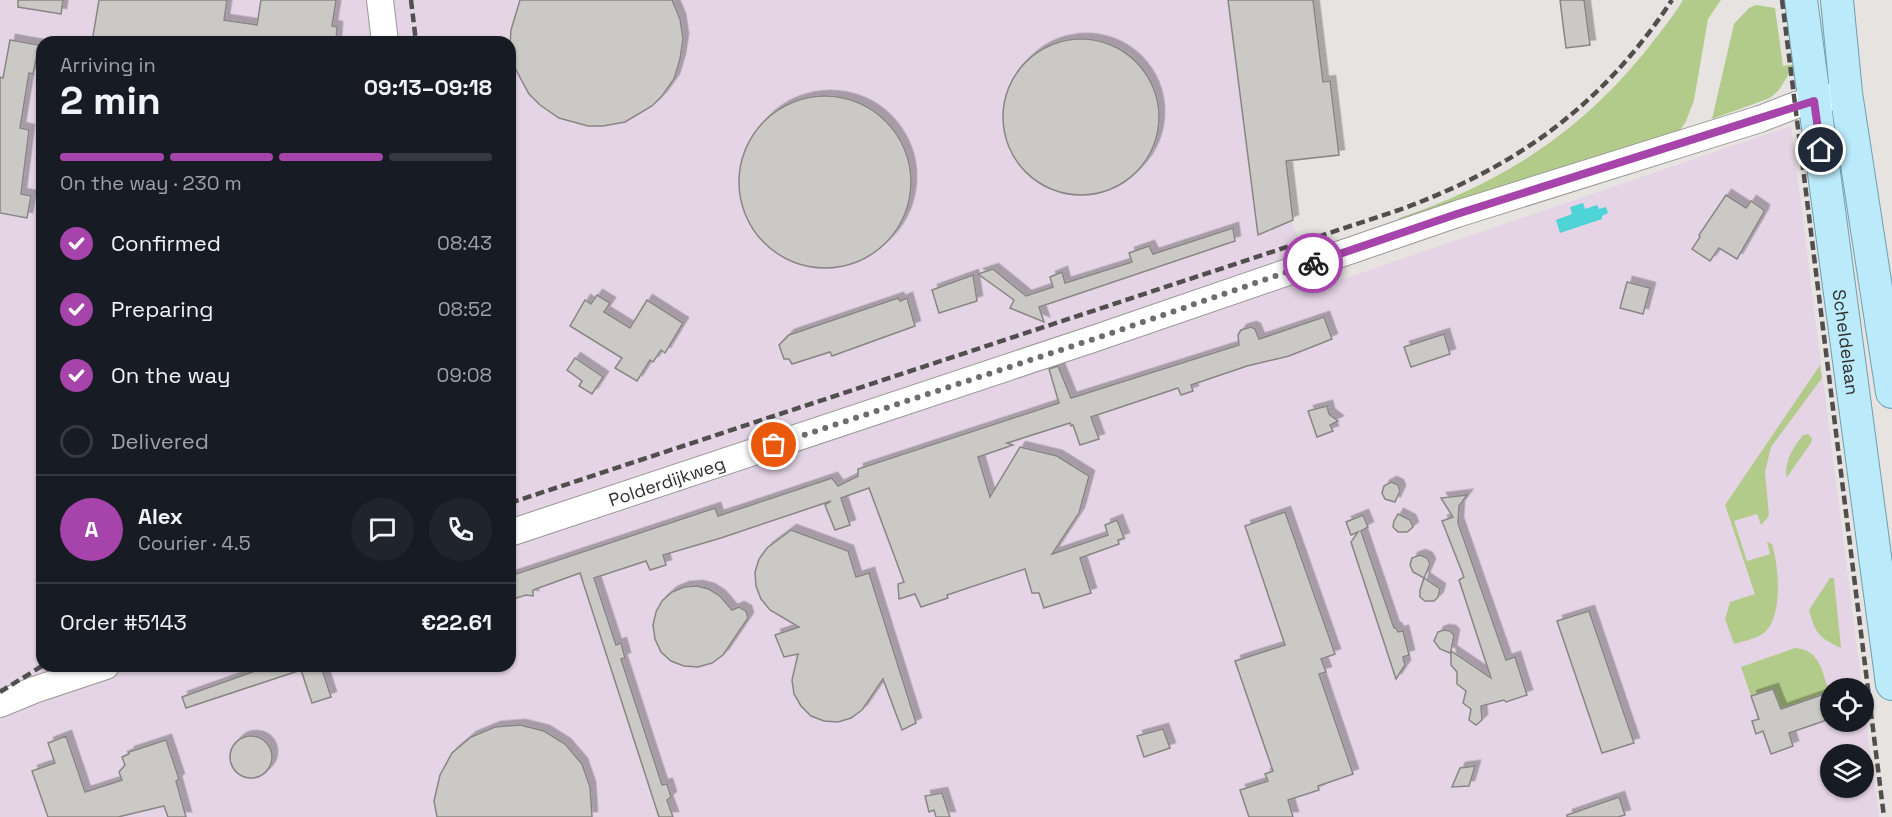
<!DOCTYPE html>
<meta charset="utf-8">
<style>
:root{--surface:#171b24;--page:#20242c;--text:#f1f3f6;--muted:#9ea1a6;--line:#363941;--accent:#a644ab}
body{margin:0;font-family:"Space Grotesk",sans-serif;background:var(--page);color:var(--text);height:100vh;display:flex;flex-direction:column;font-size:22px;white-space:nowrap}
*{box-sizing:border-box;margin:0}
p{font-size:20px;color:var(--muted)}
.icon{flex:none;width:33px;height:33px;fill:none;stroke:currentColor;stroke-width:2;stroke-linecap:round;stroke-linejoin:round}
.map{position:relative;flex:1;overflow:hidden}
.panel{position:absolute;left:36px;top:36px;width:480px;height:636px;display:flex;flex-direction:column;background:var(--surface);border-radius:18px;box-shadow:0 2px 4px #0004}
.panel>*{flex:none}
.controls{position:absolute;left:1820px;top:678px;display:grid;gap:12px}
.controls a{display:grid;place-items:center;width:54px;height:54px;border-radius:50%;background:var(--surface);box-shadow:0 2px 4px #0004;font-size:30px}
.pin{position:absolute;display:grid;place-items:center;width:51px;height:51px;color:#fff;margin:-26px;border:3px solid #fff;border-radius:50%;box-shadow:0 2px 6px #0007}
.courier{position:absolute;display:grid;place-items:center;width:60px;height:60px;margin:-30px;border:4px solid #a644ab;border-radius:50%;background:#fff;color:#222;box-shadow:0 2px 8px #0007}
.head em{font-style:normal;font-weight:700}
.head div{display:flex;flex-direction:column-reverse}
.head{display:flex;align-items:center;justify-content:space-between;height:102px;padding:0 24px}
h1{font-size:39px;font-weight:700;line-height:45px}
.bar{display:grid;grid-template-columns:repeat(4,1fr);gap:9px 6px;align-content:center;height:72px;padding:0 24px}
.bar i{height:8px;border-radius:4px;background:var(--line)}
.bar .active{background:var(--accent)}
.bar p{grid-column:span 4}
.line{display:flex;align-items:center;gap:15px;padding:0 24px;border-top:2px solid var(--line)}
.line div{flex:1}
.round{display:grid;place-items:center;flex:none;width:63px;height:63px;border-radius:32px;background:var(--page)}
ol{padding:0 24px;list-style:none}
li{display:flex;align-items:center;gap:18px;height:66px}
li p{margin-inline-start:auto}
li .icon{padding:6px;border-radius:50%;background:var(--accent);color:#fff;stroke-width:4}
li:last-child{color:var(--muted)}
li i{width:33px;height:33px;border:3px solid var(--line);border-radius:50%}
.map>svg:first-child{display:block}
.industrial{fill:#e4d4e5;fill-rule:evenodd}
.green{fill:#b3cb8a}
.water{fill:#4ed4d6}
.building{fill:#cbc9c6;stroke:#888684;stroke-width:1.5;filter:url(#shadow)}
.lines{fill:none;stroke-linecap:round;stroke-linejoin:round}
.minor-casing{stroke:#9a9896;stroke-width:28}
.major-casing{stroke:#6d9fb0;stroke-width:34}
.minor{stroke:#fff;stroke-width:26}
.major{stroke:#bbeafa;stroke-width:32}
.rail{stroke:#514f4e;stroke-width:4.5;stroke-dasharray:9 4.5;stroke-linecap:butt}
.done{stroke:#6f6d6c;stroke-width:6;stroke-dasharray:0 10.8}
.route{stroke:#a644ab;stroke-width:8}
.labels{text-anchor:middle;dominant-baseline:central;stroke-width:5;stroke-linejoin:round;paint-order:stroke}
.street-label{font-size:18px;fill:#2f2e2d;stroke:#fff}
</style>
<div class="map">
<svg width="1892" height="817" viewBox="0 0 1892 817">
<defs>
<filter id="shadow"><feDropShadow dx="5.5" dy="-5.5" stdDeviation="0" flood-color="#0004"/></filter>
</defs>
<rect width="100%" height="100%" fill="#e6e3e0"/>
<path class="industrial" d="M 0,0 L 1265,0 L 1293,225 L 1317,288 L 1791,126 L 1862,688 L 1830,688 L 1830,722 L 1863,722 L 1863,696 L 1879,817 L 0,817 ZM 42,42 L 510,42 L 510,666 L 42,666 ZM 1830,754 L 1863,754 L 1863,788 L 1830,788 Z"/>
<g class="green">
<path d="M 1683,0 L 1721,0 L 1708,19 L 1694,100 L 1686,121 L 1679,132 L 1400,221 L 1399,218 C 1502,183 1580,133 1648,48 C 1660,32 1673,17 1683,0 Z"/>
<path d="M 1756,5 L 1775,8 L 1783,66 L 1795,64 L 1779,90 L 1770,98 L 1712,119 L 1734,24 L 1749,8 Z"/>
<path d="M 1820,365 L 1822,378 L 1771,447 L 1765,472 L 1769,516 L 1761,525 L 1757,514 L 1734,521 L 1747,561 L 1770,554 L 1767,542 L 1772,544 C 1779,566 1783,616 1765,632 C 1756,639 1744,641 1734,644 L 1725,619 L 1730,602 L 1755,594 L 1725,505 Z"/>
<path d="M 1808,434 L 1812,438 L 1811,443 L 1787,477 L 1786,475 C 1786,458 1793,448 1803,435 Z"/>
<path d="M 1830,578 L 1834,578 L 1834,579 L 1841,648 C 1819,638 1815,633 1809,610 Z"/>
<path d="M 1795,648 C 1820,649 1823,673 1829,693 L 1781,709 L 1773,689 L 1751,696 L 1741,667 Z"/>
</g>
<path class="water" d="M 1583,203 L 1585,209 L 1597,205 L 1599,209 L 1606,207 L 1608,213 L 1602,216 L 1602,219 L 1560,233 L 1556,220 L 1572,214 L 1570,207 Z"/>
<g class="building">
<path d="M 18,0 L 63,0 L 61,14 L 18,7 Z"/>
<path d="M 99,0 L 227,0 L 224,20 L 257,25 L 261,0 L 336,0 L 332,26 L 337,27 L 336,42 L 308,37 L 308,42 L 92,42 Z"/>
<path d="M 520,0 L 672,0 L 680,19 L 683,39 L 680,59 L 674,79 L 662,96 L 652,106 L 625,122 L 603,126 L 588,126 L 559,118 L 540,105 L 529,94 L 515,68 L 510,45 L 511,30 Z"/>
<path d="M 1228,0 L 1313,0 L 1323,82 L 1330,81 L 1339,155 L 1286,161 L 1293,220 L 1258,235 Z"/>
<path d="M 1560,0 L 1584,0 L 1590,45 L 1566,48 Z"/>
<circle cx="1081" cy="117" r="78"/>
<path d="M 10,40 L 39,45 L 33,74 L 29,73 L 20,128 L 29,130 L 21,194 L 31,196 L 27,218 L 0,213 L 0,77 L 3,78 Z"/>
<circle cx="825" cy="182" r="86"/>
<path d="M 1726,195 L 1746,208 L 1751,201 L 1764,210 L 1763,214 L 1737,259 L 1719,248 L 1710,261 L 1692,249 L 1700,237 L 1699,235 Z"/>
<path d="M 1233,228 L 1235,241 L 1039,307 L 1044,322 L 1010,308 L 1014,300 L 978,274 L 993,269 L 1026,296 L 1053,287 L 1050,277 L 1062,272 L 1065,283 L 1132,262 L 1129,253 L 1149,246 L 1153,254 Z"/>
<path d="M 973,275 L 977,301 L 939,313 L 932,290 Z"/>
<path d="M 1627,282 L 1650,288 L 1643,314 L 1620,308 Z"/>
<path d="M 597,295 L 610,303 L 604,312 L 630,328 L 647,300 L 683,323 L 665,353 L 661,350 L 653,362 L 650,360 L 637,381 L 615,368 L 622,358 L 570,326 L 585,300 L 591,304 Z"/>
<path d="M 898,298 L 900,301 L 907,298 L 915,326 L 832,356 L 830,352 L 792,364 L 789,359 L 784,359 L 779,345 L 789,335 Z"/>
<path d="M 1324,317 L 1332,339 L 1289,356 L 1247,366 L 1191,385 L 1193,391 L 1181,395 L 1178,388 L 1091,417 L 1099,439 L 1080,445 L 1073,425 L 1071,426 L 1070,423 L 1007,443 L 1013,445 L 978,457 L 990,497 L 1020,447 L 1057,456 L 1089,476 L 1079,513 L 1052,554 L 1108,535 L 1105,525 L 1117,520 L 1124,538 L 1118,540 L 1119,544 L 1080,558 L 1091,593 L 1044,608 L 1039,593 L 1032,593 L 1025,569 L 947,595 L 948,598 L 921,607 L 915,594 L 899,599 L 898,584 L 904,582 L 869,488 L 841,498 L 850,525 L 835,530 L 825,505 L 831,501 L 721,538 L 663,555 L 666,565 L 650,570 L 646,561 L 594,578 L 616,645 L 621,643 L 625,658 L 621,659 L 662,785 L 667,784 L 671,797 L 667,800 L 673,817 L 659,817 L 580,573 L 533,590 L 533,596 L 526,595 L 510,600 L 510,576 L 715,508 L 718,516 L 832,478 L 838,486 L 858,476 L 858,469 L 1059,403 L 1049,369 L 1058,366 L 1071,398 L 1239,345 L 1238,335 L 1241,330 L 1251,327 L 1255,329 L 1259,339 Z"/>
<path d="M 1444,334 L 1450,354 L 1411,367 L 1404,347 Z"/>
<path d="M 575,358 L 603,377 L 592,394 L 579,386 L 582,381 L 567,370 Z"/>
<path d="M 1327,406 L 1329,414 L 1338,421 L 1330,425 L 1333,431 L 1317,437 L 1308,411 Z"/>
<path d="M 1391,482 L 1398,485 L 1400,491 L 1395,502 L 1385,499 L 1382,493 L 1384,486 Z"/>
<path d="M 1467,495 L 1459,506 L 1458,523 L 1506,660 L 1515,657 L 1527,695 L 1506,702 L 1504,700 L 1481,706 L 1482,720 L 1476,725 L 1469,720 L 1471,709 L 1463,703 L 1466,691 L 1457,684 L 1457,672 L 1451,665 L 1451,651 L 1450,653 L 1440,649 L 1434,641 L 1438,632 L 1444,630 L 1450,631 L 1454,635 L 1451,651 L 1491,678 L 1459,580 L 1464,577 L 1442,521 L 1453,517 L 1441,498 Z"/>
<path d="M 1285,512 L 1335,654 L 1321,659 L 1326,672 L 1319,674 L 1353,774 L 1318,786 L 1319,790 L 1288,800 L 1293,817 L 1249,817 L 1240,790 L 1268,781 L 1265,774 L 1273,771 L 1235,661 L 1285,645 L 1245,526 Z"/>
<path d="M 1398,514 L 1410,520 L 1413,527 L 1407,532 L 1398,532 L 1393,527 L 1394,521 Z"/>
<path d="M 1363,515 L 1368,527 L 1361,531 L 1394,628 L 1396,628 L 1398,632 L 1403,631 L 1409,655 L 1403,657 L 1405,665 L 1396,679 L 1351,542 L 1358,532 L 1351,535 L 1346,522 Z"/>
<path d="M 791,530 L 848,551 L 856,577 L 869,573 L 916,723 L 902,730 L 883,679 L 862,710 L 851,718 L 838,722 L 824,721 L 811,716 L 801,706 L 794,694 L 792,680 L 798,654 L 784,657 L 775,635 L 799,627 L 770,610 L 761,599 L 756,586 L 755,572 L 759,559 L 767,548 Z"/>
<path d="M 1420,555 L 1427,558 L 1430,564 L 1424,578 L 1413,572 L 1410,565 L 1412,558 Z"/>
<path d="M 1424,578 L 1440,589 L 1438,597 L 1434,601 L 1425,601 L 1420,597 L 1420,590 Z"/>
<path d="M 697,586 L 709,589 L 720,596 L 732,610 L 739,607 L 746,611 L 748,618 L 723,655 L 712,663 L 698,667 L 684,666 L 671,661 L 661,652 L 655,639 L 653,625 L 656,612 L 662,601 L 672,592 L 684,587 Z"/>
<path d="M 1589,611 L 1634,743 L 1602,753 L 1557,621 Z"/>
<path d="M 269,666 L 321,666 L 331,697 L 312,703 L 301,670 L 186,708 L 182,697 Z"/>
<path d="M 1773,689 L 1781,709 L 1830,692 L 1830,719 L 1789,733 L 1793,746 L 1771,754 L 1763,731 L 1756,734 L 1752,721 L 1759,719 L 1751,696 Z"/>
<path d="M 520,725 L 544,731 L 565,744 L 582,764 L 590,787 L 592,817 L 437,817 L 434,801 L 440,775 L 452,753 L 471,737 L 495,727 Z"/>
<path d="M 1163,729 L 1170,748 L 1144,757 L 1137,736 Z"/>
<path d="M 66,736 L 85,792 L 122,780 L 119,772 L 125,765 L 122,757 L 129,754 L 129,752 L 166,740 L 179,779 L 176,781 L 186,817 L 168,817 L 164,806 L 118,817 L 48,817 L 32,771 L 55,763 L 48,743 Z"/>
<circle cx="251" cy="757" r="21"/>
<path d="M 1475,766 L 1469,786 L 1452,787 L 1460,768 Z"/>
<path d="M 942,793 L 950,817 L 936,817 L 934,810 L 929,812 L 925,796 Z"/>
<path d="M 1619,797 L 1625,815 L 1618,817 L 1567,817 L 1567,815 Z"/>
</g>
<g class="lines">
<g class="minor-casing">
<g id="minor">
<path d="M 380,0 L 385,42"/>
<path id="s1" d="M 510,533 L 1093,339 L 1457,214 L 1760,119 L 1796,105 L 1831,97"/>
<path d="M 0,704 L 34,690 L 106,666"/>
</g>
</g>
<g class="major-casing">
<g id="major">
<path id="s2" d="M 1801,0 L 1892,684"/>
<path d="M 1837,0 L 1846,93 L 1892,392"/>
</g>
</g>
<use href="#minor" class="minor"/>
<use href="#major" class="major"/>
<g class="rail">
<path d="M 411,0 L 416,42"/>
<path d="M 1782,0 L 1884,817"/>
<path d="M 510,503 L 1399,210 C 1517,167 1602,106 1672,0"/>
<path d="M 0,692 L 42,666"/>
</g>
</g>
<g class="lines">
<path class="done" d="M 774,445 L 1094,339 L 1313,263"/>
<path class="route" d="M 1313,263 L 1457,214 L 1814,101 L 1821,150"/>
</g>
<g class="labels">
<g class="street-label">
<text stroke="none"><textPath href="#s2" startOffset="345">Scheldelaan</textPath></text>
<text stroke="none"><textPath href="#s1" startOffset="165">Polderdijkweg</textPath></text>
</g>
</g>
</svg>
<div class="controls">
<a><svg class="icon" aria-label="locate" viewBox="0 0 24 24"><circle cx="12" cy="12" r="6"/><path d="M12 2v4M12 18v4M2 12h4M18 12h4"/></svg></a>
<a><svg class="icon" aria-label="layers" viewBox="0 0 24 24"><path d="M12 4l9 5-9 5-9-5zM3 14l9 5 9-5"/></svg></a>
</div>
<div class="pin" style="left:774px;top:445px;background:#ea580c"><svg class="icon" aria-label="bag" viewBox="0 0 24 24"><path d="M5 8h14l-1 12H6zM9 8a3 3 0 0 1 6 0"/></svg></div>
<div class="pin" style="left:1821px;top:150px;background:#1f2937"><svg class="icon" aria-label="home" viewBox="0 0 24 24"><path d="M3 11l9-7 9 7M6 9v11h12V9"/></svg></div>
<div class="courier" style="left:1313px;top:263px"><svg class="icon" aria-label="bike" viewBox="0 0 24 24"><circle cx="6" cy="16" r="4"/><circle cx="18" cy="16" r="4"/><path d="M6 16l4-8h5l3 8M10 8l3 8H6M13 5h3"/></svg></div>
<section class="panel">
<div class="head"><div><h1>2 min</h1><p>Arriving in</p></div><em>09:13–09:18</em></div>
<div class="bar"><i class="active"></i><i class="active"></i><i class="active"></i><i></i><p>On the way · 230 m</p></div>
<ol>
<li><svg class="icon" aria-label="check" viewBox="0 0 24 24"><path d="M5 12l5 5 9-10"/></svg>Confirmed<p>08:43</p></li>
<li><svg class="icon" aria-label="check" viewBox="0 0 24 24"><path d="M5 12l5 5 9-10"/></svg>Preparing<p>08:52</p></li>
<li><svg class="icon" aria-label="check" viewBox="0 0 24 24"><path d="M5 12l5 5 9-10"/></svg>On the way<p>09:08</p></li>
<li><i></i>Delivered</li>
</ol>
<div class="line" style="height:108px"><b class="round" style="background:var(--accent);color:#fff">A</b><div><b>Alex</b><p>Courier · 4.5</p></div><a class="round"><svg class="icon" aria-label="chat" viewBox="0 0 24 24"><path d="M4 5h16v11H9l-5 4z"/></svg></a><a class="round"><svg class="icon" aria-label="phone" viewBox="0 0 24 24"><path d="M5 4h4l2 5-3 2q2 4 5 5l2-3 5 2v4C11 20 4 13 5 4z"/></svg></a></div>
<div class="line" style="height:78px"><div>Order #5143</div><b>€22.61</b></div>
</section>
</div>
